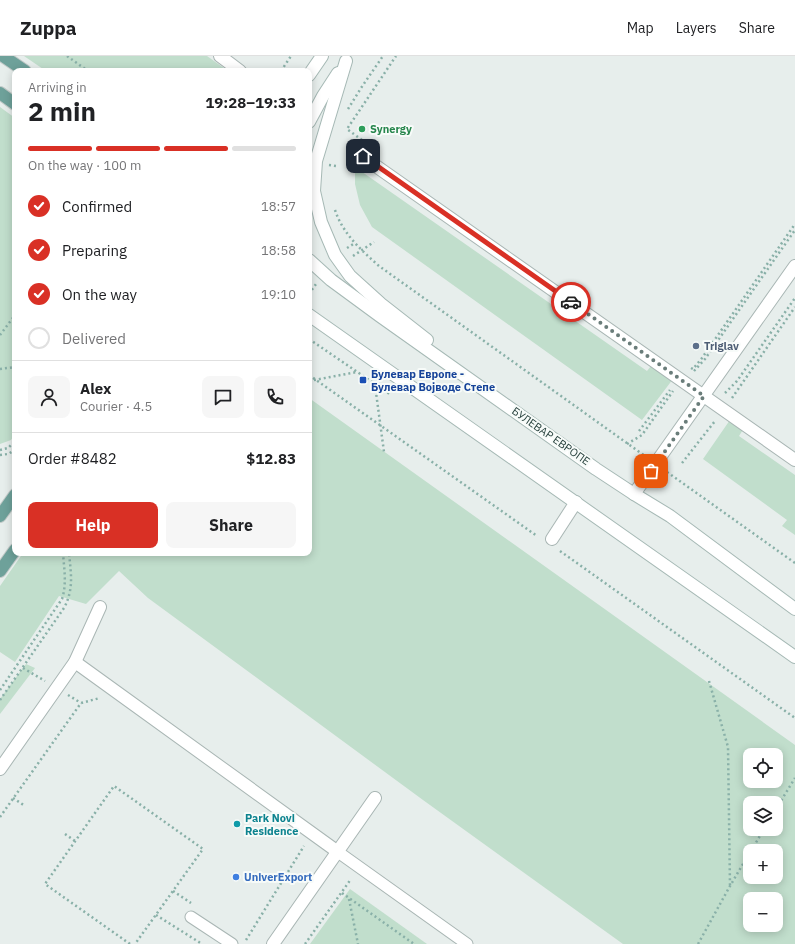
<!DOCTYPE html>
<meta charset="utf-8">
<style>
:root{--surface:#fff;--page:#f6f6f6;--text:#202124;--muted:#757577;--line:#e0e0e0;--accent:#d93025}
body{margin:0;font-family:"IBM Plex Sans",sans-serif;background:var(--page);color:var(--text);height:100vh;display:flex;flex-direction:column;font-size:15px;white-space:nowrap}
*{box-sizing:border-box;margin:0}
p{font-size:13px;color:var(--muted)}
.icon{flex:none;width:22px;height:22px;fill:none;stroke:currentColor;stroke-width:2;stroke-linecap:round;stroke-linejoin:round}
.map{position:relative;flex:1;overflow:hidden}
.details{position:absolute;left:12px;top:12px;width:300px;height:488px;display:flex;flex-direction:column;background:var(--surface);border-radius:8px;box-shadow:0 2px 10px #0003}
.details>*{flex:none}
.buttons{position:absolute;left:743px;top:692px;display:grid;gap:8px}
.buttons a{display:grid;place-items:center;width:40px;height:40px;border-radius:8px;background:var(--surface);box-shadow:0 2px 10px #0003;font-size:20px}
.pin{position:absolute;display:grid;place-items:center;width:34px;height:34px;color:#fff;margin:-17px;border-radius:8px;box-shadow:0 2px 6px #0006}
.courier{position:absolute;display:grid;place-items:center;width:40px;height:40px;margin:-20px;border:3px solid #d93025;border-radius:50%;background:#fff;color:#222;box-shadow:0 1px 5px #0007}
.overview em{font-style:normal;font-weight:700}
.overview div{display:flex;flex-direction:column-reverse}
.overview{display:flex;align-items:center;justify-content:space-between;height:68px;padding:0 16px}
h1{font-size:26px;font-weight:700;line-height:30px}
.bar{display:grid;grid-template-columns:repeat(4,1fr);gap:6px 4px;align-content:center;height:48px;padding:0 16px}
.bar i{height:5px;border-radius:3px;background:var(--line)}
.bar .on{background:var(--accent)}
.bar p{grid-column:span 4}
.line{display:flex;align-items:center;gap:10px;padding:0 16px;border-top:1px solid var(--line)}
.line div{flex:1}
.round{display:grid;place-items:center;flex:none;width:42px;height:42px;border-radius:8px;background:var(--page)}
ol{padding:0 16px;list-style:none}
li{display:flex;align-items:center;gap:12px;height:44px}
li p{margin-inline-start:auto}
li .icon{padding:4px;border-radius:50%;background:var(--accent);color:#fff;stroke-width:4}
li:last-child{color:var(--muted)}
li i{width:22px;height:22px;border:2px solid var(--line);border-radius:50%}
.button{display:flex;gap:8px;margin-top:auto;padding:8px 16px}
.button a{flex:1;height:46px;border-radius:8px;background:var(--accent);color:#fff;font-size:16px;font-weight:700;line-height:46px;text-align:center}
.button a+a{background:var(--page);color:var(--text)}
header{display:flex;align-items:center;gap:24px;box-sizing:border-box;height:56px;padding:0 20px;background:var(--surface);border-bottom:1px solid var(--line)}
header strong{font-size:19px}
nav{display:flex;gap:22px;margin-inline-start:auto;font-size:14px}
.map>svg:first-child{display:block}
.green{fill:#c1decc;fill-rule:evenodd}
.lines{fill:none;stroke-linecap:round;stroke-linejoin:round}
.lane-casing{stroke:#a9b6b4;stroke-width:13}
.street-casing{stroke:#a9b6b4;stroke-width:14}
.secondary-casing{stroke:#a6b9b5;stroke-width:14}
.primary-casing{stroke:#c2cac8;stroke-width:14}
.path{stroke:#89b0a8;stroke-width:2.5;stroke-dasharray:2 3;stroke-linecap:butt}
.lane{stroke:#fff;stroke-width:11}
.street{stroke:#fff;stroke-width:12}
.secondary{stroke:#fff;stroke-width:12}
.primary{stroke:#6ea19a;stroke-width:12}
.done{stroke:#6a7d7a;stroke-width:4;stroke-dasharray:0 7.2}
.route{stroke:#d93025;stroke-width:5}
.leisure-dot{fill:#2e9e5b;stroke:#f7fbf9;stroke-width:1.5}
.service-dot{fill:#5c6f8a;stroke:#f7fbf9;stroke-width:1.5}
.transit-dot{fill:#1a4fb4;stroke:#f7fbf9;stroke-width:1.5}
.culture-dot{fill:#0f9aa8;stroke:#f7fbf9;stroke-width:1.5}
.shop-dot{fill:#3f7fe0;stroke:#f7fbf9;stroke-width:1.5}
.labels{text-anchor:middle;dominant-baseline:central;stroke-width:4;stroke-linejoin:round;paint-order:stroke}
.leisure-label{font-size:11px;font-weight:bold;fill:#27864d;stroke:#f7fbf9;text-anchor:start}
.service-label{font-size:11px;font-weight:bold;fill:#4e5e75;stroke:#f7fbf9;text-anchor:start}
.transit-label{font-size:11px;font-weight:bold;fill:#164399;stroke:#f7fbf9;text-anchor:start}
.street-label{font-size:11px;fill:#26403c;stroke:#f7fbf9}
.culture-label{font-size:11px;font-weight:bold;fill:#0d838f;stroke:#f7fbf9;text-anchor:start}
.shop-label{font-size:11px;font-weight:bold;fill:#366cbe;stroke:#f7fbf9;text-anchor:start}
</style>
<header>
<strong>Zuppa</strong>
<nav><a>Map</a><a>Layers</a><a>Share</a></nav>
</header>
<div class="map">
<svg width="795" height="888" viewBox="0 0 795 888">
<rect width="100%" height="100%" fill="#e7eeec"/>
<g class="green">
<path d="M 24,0 L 207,0 L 228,15 L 46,15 Z"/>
<path d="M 0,51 L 15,62 L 15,378 L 11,384 L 0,388 Z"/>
<path d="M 355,111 L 647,315 L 655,305 L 676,319 L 642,364 L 372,171 L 360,149 L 355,128 Z"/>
<path d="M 309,342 L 795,689 L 795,888 L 623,888 L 423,744 L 148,542 L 119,515 L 86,548 L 59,540 L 15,606 L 0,596 L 0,530 L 23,497 L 309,497 ZM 750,699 L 776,699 L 776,725 L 750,725 ZM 750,747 L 776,747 L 776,773 L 750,773 ZM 750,795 L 776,795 L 776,821 L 750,821 ZM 750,843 L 776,843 L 776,869 L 750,869 Z"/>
<path d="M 732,361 L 746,369 L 739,380 L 795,419 L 795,479 L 782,470 L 787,464 L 703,403 Z"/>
<path d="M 26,608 L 35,612 L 0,658 L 0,643 Z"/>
<path d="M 350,833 L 427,888 L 310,888 Z"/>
</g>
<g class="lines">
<g class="lane-casing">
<g id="lane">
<path d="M 338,796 L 467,888"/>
<path d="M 191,861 L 232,888"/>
</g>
</g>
<g class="street-casing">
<g id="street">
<path d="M 220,0 L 240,15"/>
<path d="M 363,101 L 795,404"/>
<path d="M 634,438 L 795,210"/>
<path d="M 552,483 L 576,446"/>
<path d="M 75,606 L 338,796"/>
<path d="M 0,713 L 75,606 L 100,551"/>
<path d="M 273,888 L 375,742"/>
</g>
</g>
<g class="secondary-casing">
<g id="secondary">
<path d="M 346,5 L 316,105 L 314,135 L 321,166 L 335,199 L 350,220 L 381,248 L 427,284"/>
<path d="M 309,19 L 322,0"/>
<path d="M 309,66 L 323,40 L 338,17"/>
<path d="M 309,204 L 331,224 L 380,260 L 596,413 L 634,438 L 670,460 L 795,553"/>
<path d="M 309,259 L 795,601"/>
</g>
</g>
<g class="primary-casing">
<g id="primary">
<path d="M 3,0 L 25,15"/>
<path d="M 0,37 L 15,48"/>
<path d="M 0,460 L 15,439"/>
<path d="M 0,515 L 15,494"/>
</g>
</g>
<g class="path">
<path d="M 67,0 L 88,15"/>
<path d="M 281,15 L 291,0"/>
<path d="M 348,53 L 361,32 L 383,0"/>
<path d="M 366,87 L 347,73 L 396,0"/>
<path d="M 329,109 L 336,110"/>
<path d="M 335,154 C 343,178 361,194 379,210 L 645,400"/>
<path d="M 347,192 L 355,187"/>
<path d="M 353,200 L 374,186"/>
<path d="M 309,238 L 316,228"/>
<path d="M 0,279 L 15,259"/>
<path d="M 309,283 L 391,339"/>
<path d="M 691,312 L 693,313 L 702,302 L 795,168"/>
<path d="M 0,313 L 15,311"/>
<path d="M 694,315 L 705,303 L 795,174"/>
<path d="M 309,319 L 537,480"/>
<path d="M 309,325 L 357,316"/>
<path d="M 375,329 L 384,396"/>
<path d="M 725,337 L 737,325 L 795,242"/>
<path d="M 732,342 L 795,251"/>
<path d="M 639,375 L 670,334"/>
<path d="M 627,388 L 642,379 L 673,335"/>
<path d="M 0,394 L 8,392 L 15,385"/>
<path d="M 0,399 L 8,398 L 15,394"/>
<path d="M 682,407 L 715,365"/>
<path d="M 667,416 L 795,507"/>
<path d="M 560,495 L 795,662"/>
<path d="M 23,612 L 45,625"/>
<path d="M 709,625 L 728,691 L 730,830"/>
<path d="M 0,634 L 62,543 C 67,528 64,512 63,497"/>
<path d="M 68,639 L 81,647"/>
<path d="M 0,644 L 64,552 C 74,533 71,518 69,497"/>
<path d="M 13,742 L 25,750"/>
<path d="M 776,753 L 795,722"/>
<path d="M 0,761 L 81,647 L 100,642"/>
<path d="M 65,778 L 75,785"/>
<path d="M 751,795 L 764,773"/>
<path d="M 173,835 L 191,847"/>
<path d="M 342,837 L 414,888"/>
<path d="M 349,843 L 358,888"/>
<path d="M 156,859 L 202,888"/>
<path d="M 246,884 L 304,790"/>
<path d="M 130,888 L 45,828 L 114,730 L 203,793 L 135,888"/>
<path d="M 305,888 L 351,823"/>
<path d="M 698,888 L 730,830 L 750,796"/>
</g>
<use href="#lane" class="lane"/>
<use href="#street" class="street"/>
<use href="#secondary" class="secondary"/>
<use href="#primary" class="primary"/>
</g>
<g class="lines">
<path class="done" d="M 571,246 L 704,340 L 651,415"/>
<path class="route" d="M 363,100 L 571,246"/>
</g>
<circle class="leisure-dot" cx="362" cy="73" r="4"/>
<circle class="service-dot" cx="696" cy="290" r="4"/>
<rect class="transit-dot" x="359" y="320" width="8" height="8" rx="2"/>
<circle class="culture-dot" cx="237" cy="768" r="4"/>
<circle class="shop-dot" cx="236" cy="821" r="4"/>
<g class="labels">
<g class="leisure-label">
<text x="370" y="73">Synergy</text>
</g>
<g class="service-label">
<text x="704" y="290">Triglav</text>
</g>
<g class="transit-label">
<text x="371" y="318">Булевар Европе -<tspan x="371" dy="13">Булевар Војводе Степе</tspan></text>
</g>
<g class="street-label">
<text transform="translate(551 380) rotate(35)">БУЛЕВАР ЕВРОПЕ</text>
</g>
<g class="culture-label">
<text x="245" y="762">Park Novi<tspan x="245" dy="13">Residence</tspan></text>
</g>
<g class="shop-label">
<text x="244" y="821">UniverExport</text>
</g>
</g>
</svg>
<div class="buttons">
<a><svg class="icon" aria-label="locate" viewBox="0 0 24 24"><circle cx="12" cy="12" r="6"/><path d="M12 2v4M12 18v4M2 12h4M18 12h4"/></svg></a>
<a><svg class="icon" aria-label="layers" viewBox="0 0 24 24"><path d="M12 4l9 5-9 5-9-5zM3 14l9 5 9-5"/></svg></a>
<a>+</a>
<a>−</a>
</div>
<div class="pin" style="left:651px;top:415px;background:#ea580c"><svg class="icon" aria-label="bag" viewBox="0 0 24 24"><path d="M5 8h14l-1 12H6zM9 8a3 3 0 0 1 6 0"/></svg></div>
<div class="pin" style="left:363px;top:100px;background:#1f2937"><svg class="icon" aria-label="home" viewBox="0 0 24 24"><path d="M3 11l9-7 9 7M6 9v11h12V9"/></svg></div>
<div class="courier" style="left:571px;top:246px"><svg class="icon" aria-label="car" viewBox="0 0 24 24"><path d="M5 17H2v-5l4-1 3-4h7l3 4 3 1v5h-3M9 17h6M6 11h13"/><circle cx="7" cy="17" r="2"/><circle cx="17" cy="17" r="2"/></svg></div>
<section class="details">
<div class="overview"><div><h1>2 min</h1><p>Arriving in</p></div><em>19:28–19:33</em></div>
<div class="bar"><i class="on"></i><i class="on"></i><i class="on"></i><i></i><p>On the way · 100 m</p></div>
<ol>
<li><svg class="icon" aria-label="check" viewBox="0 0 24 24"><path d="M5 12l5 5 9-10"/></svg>Confirmed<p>18:57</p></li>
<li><svg class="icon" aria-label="check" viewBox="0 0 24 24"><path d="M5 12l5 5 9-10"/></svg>Preparing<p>18:58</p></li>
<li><svg class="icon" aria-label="check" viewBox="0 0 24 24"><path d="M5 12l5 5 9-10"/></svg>On the way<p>19:10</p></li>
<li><i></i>Delivered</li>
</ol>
<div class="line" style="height:72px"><a class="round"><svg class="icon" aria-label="person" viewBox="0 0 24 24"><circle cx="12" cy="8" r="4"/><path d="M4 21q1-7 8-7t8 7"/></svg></a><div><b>Alex</b><p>Courier · 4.5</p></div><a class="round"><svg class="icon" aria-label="chat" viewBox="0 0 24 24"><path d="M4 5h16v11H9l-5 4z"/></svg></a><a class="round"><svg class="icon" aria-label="phone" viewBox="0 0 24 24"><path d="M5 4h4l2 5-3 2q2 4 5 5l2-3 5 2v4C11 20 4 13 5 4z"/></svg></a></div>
<div class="line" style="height:52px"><div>Order #8482</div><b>$12.83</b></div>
<div class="button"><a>Help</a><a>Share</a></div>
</section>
</div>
